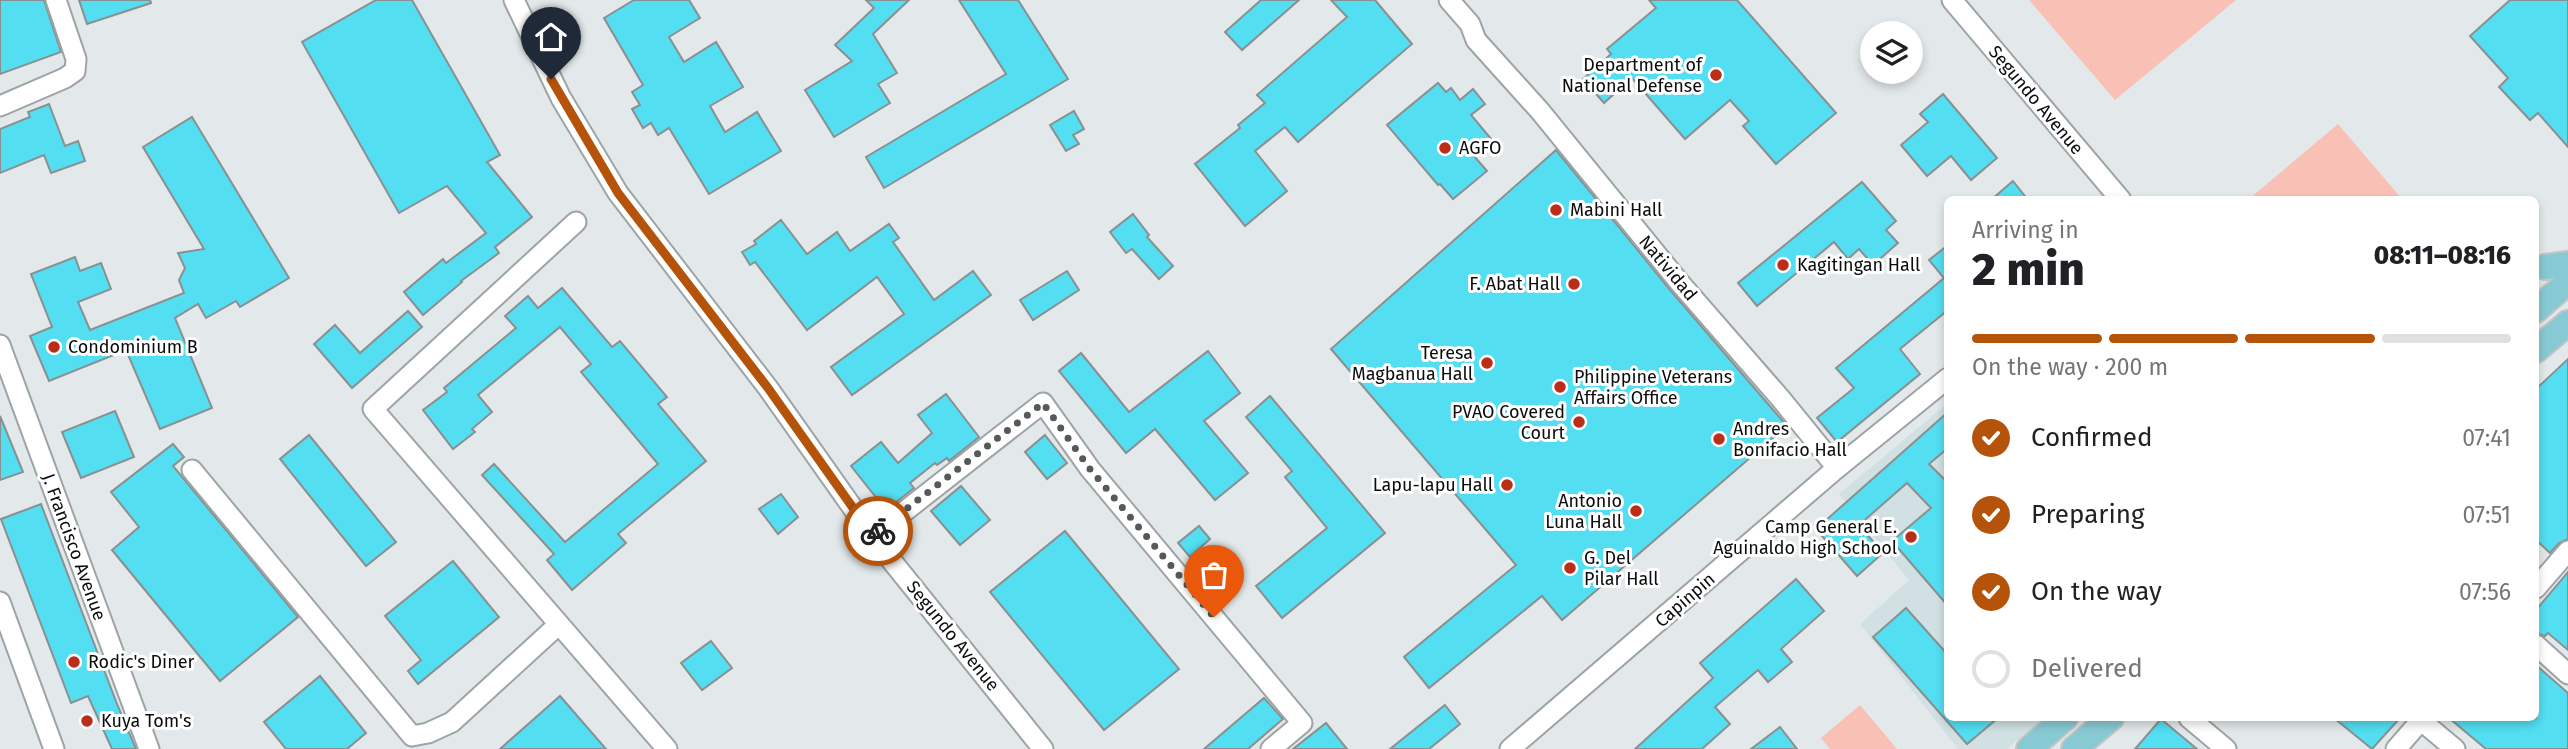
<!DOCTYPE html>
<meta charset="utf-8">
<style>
:root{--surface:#fff;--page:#f6f6f6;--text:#202124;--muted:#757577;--line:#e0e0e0;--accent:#b45309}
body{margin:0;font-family:"Fira Sans",sans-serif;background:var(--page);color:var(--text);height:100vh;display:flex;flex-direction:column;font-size:26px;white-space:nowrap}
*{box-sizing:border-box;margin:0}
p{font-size:23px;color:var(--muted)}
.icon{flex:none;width:38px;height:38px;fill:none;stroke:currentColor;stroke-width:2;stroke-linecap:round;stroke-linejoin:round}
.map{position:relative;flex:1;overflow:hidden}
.details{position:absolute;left:1944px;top:196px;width:595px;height:525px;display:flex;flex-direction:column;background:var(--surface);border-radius:10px;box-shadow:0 4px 10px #0003}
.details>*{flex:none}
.buttons{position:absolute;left:1860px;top:21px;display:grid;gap:14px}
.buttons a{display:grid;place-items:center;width:63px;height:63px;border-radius:50%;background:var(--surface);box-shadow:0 4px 10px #0003;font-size:35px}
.pin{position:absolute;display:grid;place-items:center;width:60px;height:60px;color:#fff;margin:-72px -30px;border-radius:50% 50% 50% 0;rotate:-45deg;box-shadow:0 0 7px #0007}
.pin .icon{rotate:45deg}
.courier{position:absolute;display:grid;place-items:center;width:70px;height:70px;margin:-35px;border:5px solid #b45309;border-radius:50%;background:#fff;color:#222;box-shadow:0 2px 9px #0007}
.overview em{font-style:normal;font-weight:800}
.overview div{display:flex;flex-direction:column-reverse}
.overview{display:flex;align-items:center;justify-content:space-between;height:119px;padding:0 28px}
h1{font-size:46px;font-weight:800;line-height:52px}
.bar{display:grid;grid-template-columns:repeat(4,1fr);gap:10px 7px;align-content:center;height:84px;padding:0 28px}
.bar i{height:9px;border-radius:5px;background:var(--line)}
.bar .on{background:var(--accent)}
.bar p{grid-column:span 4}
ol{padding:0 28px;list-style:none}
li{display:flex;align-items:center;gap:21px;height:77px}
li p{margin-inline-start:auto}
li .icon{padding:7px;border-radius:50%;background:var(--accent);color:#fff;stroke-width:4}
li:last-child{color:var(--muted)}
li i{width:38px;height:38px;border:4px solid var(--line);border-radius:50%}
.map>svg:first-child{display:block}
.built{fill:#d0e0e3}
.green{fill:#f9c1b5}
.building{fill:#53def2;stroke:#8a9091;stroke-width:2}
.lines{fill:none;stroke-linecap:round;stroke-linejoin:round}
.minor-casing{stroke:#9ea4a5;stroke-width:23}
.major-casing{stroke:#c4c5c5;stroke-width:28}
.minor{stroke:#fff;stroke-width:19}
.major{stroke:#88cad3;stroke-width:24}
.done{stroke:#56595a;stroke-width:7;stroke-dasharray:0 12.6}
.route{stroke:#b45309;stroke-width:9}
.poi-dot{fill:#ba2e19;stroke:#fff;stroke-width:2.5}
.labels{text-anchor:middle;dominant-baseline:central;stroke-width:6;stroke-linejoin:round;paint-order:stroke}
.poi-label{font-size:18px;fill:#0a0c0c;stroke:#fff;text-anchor:start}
.street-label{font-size:18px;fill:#0a0c0c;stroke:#fff}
</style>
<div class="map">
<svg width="2568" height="749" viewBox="0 0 2568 749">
<rect width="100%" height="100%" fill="#e3e9ea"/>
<path class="built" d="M 1948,403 L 1948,718 L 2044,718 L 2007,749 L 1958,749 L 1860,624 L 1909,580 L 1839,494 Z"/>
<g class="green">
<path d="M 2029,0 L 2236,0 L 2115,100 Z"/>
<path d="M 2338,124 L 2402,199 L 2249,199 Z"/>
<path d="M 1860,705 L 1897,749 L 1830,749 L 1821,738 Z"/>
</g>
<g class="building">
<path d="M 0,0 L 44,0 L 61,52 L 0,74 Z"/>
<path d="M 79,0 L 150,0 L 151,3 L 87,24 Z"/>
<path d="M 376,0 L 412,0 L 500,155 L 487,162 L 532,217 L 495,247 L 499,253 L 461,281 L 462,282 L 423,315 L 404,292 L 443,259 L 446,263 L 486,233 L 447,186 L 399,213 L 302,42 Z"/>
<path d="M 634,0 L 689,0 L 700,18 L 669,37 L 684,62 L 716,42 L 743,87 L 710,106 L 725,132 L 757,112 L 781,151 L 709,194 L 669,128 L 658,135 L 651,123 L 643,128 L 632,109 L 640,105 L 632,92 L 643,85 L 604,18 Z"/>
<path d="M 866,0 L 909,0 L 873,34 L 897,73 L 878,84 L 890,103 L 834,137 L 805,90 L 852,61 L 835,45 L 874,8 Z"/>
<path d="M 959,0 L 1018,0 L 1068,79 L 884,188 L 866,157 L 1006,74 Z"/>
<path d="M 1261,0 L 1299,0 L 1242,50 L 1225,32 Z"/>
<path d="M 1331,0 L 1375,0 L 1412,44 L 1298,142 L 1285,127 L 1255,151 L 1287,191 L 1245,226 L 1195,164 L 1240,128 L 1238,125 L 1265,103 L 1257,95 L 1347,17 Z"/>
<path d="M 1649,0 L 1737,0 L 1836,113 L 1776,164 L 1743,126 L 1749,121 L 1730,100 L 1685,139 L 1632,78 L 1604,103 L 1583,79 L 1611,54 L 1607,49 L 1656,8 Z"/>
<path d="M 2510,0 L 2568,0 L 2568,147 L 2538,113 L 2530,120 L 2499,87 L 2508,78 L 2470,36 Z"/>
<path d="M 1438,83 L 1446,92 L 1451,88 L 1460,100 L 1473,89 L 1485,104 L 1471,115 L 1492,140 L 1474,156 L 1487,171 L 1453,199 L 1440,184 L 1438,185 L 1387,125 Z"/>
<path d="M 1943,94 L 1997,158 L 1971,180 L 1951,156 L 1927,176 L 1901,145 L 1928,122 L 1920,114 Z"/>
<path d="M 49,104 L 65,146 L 78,141 L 85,161 L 51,173 L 44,155 L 0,173 L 0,129 L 30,117 L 28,112 Z"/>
<path d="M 1074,111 L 1084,129 L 1073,135 L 1079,144 L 1066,151 L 1050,125 Z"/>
<path d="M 192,117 L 289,278 L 240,307 L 236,301 L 206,318 L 198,304 L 175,318 L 212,408 L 160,429 L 126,350 L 49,381 L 30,336 L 52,327 L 31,274 L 75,257 L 80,271 L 101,263 L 111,289 L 78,302 L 90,330 L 184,293 L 179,280 L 185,268 L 178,253 L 204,249 L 143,147 Z"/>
<path d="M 1556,150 L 1671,291 L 1787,426 L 1562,620 L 1542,596 L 1429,688 L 1404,657 L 1516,565 L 1331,349 Z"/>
<path d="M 2013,181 L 2028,200 L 1991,200 Z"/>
<path d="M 1862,182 L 1896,221 L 1886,230 L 1898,243 L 1873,265 L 1859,249 L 1848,259 L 1834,242 L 1757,306 L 1738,283 Z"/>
<path d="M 1133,214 L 1149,235 L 1147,237 L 1173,266 L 1159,279 L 1132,249 L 1126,253 L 1110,232 Z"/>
<path d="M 781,220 L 807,254 L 837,232 L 850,251 L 889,224 L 899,238 L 893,242 L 934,300 L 973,271 L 991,295 L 852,395 L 831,367 L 904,314 L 877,277 L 807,330 L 755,262 L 750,265 L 742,252 L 756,244 L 754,241 Z"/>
<path d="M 1948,245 L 1948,310 L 1900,349 L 1920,374 L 1837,442 L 1817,418 L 1854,388 L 1836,368 L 1944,278 L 1929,260 Z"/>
<path d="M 1067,271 L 1079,290 L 1033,320 L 1020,300 Z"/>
<path d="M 562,288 L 612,347 L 620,341 L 667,397 L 658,404 L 706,461 L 618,534 L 626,543 L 572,590 L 547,560 L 554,554 L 482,475 L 494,464 L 565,542 L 658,464 L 581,372 L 591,364 L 560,327 L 478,395 L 492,412 L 472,429 L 475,432 L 453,449 L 423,410 L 447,392 L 444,388 L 516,328 L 505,316 L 528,296 L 538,308 Z"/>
<path d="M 408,311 L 422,327 L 352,388 L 314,344 L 335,325 L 360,353 Z"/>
<path d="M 1208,351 L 1240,393 L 1204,421 L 1248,473 L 1215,500 L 1155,429 L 1126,453 L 1059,371 L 1081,353 L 1129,412 Z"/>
<path d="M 2568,359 L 2568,539 L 2559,543 L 2550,553 L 2536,540 L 2536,389 Z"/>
<path d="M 946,394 L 979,437 L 949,461 L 947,458 L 937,465 L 935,463 L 910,483 L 914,488 L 886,510 L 851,466 L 881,442 L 898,463 L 932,433 L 918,415 Z"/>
<path d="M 1270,396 L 1385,533 L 1282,618 L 1256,586 L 1327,528 L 1285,477 L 1292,471 L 1246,417 Z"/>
<path d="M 115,411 L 134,457 L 81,478 L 62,432 Z"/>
<path d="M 1948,412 L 1948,448 L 1929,464 L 1948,483 L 1948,606 L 1892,541 L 1931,508 L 1907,483 L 1859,525 L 1883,553 L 1857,576 L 1816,529 Z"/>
<path d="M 0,416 L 23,472 L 0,480 Z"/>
<path d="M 309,435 L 396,542 L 366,566 L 280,459 Z"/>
<path d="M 1045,435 L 1067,463 L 1047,479 L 1025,452 Z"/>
<path d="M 173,444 L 184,457 L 173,466 L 298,617 L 220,681 L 112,550 L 139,527 L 111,492 Z"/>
<path d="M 961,486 L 990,520 L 960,545 L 931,511 Z"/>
<path d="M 781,494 L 798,517 L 778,534 L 759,509 Z"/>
<path d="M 41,504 L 117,704 L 136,749 L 112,749 L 88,696 L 71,703 L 1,519 Z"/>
<path d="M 1199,526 L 1210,539 L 1190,557 L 1178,543 Z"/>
<path d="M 1065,531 L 1179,669 L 1104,730 L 990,592 Z"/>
<path d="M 453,561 L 499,617 L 418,684 L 408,671 L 421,660 L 385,616 Z"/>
<path d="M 2568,572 L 2568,650 L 2548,633 L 2545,636 L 2536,633 L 2536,610 Z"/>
<path d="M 1796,579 L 1824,611 L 1781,649 L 1792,662 L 1768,682 L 1758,670 L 1715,707 L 1730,724 L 1702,749 L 1635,749 L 1713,678 L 1700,663 Z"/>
<path d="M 1906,608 L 1948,655 L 1948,718 L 1998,718 L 1967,744 L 1873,637 Z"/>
<path d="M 711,641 L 732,668 L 702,690 L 681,663 Z"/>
<path d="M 2536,665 L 2568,693 L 2568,749 L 2486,749 L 2449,718 L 2536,718 Z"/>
<path d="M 320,676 L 366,733 L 347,749 L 286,749 L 264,722 Z"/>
<path d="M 560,696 L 606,749 L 500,749 Z"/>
<path d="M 1264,698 L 1283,719 L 1248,749 L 1204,749 Z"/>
<path d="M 1445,705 L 1460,724 L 1429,749 L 1390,749 Z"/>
<path d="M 2334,718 L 2400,718 L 2372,749 Z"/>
<path d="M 2161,719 L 2197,749 L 2135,749 Z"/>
<path d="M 1326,723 L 1347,749 L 1293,749 Z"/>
<path d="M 1780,727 L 1797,749 L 1751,749 Z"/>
</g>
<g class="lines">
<g class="minor-casing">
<g id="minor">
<path d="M 514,0 L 561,98 L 618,193 L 768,388 L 879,545 L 1043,749"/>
<path d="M 1449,0 L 1470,24 L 1476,40 L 1540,111 L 1680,283 L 1781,399 L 1837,468"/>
<path d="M 1952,0 L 2121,200"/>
<path d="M 0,106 L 65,78 L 75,71 L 76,59 L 56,0"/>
<path d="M 576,222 L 373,409 L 667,749"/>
<path d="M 0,345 L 149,749"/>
<path d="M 192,470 L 412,736 L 428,733 L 452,722 L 558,625"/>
<path d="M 873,536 L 1043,403 L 1090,469 L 1302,723 L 1271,749"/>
<path d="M 2536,588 L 2568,551"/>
<path d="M 0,602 L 54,749"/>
<path d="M 2536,645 L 2568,674"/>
<path d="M 2189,718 L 2226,749"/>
<path d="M 2418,718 L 2455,749"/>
<path d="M 1510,749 L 1837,468 L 1948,378"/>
<path d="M 2396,749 L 2423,718"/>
</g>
</g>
<g class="major-casing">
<g id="major">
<path d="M 2545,267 L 2568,264"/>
<path d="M 2536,310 L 2568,282"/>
<path d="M 2536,350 L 2568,323"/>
<path d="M 2029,749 L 2065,718"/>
<path d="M 2074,749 L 2111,718"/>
</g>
</g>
<use href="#minor" class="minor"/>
<use href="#major" class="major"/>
</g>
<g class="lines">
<path class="done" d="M 878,531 L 1043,403 L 1090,469 L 1214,617"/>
<path class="route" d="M 551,79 L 618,193 L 768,388 L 873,536 L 878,531"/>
</g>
<g class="poi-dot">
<circle cx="1716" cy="75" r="7"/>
<circle cx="1445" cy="148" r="7"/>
<circle cx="1556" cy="210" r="7"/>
<circle cx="1783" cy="265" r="7"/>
<circle cx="1574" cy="284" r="7"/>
<circle cx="54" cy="347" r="7"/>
<circle cx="1487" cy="363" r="7"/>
<circle cx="1560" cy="387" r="7"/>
<circle cx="1579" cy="422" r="7"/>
<circle cx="1719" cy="439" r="7"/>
<circle cx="1507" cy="485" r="7"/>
<circle cx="1636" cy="511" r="7"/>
<circle cx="1911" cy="537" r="7"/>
<circle cx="1570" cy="568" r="7"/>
<circle cx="74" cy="662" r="7"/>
<circle cx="87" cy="721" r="7"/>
</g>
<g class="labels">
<g class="poi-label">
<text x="1702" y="65" text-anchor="end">Department of<tspan x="1702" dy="21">National Defense</tspan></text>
<text x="1459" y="148">AGFO</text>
<text x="1570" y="210">Mabini Hall</text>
<text x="1797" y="265">Kagitingan Hall</text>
<text x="1560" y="284" text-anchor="end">F. Abat Hall</text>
<text x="68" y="347">Condominium B</text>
<text x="1473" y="353" text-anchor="end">Teresa<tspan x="1473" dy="21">Magbanua Hall</tspan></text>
<text x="1574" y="377">Philippine Veterans<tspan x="1574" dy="21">Affairs Office</tspan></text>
<text x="1565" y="412" text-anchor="end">PVAO Covered<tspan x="1565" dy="21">Court</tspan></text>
<text x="1733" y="429">Andres<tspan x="1733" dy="21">Bonifacio Hall</tspan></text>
<text x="1493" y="485" text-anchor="end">Lapu-lapu Hall</text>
<text x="1622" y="501" text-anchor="end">Antonio<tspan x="1622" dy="21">Luna Hall</tspan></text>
<text x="1897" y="527" text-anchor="end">Camp General E.<tspan x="1897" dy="21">Aguinaldo High School</tspan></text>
<text x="1584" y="558">G. Del<tspan x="1584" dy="21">Pilar Hall</tspan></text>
<text x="88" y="662">Rodic's Diner</text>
<text x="101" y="721">Kuya Tom's</text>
</g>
<g class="street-label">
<text transform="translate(2036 100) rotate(50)">Segundo Avenue</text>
<text transform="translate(1668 268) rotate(50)">Natividad</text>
<text transform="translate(74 547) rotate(70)">J. Francisco Avenue</text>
<text transform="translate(1685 600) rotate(-41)">Capinpin</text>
<text transform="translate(953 636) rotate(51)">Segundo Avenue</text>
</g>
</g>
</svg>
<div class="buttons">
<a><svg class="icon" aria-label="layers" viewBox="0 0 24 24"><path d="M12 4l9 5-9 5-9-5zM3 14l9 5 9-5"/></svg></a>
</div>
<div class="pin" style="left:1214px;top:617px;background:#ea580c"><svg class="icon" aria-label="bag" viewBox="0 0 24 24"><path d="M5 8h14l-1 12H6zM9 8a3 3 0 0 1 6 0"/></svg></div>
<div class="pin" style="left:551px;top:79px;background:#1f2937"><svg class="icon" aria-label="home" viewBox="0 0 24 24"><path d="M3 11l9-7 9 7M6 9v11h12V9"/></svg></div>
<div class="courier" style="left:878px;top:531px"><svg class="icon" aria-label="bike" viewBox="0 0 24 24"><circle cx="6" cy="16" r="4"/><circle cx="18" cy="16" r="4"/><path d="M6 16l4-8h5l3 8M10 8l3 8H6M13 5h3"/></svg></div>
<section class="details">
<div class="overview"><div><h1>2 min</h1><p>Arriving in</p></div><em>08:11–08:16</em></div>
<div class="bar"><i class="on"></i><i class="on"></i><i class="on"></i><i></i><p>On the way · 200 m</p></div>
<ol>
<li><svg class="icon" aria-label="check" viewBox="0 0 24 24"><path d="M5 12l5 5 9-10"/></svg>Confirmed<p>07:41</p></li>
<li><svg class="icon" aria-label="check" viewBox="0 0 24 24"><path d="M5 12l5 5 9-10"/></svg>Preparing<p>07:51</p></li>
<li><svg class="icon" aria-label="check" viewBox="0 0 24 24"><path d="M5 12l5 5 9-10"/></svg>On the way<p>07:56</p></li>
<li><i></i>Delivered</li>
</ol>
</section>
</div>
